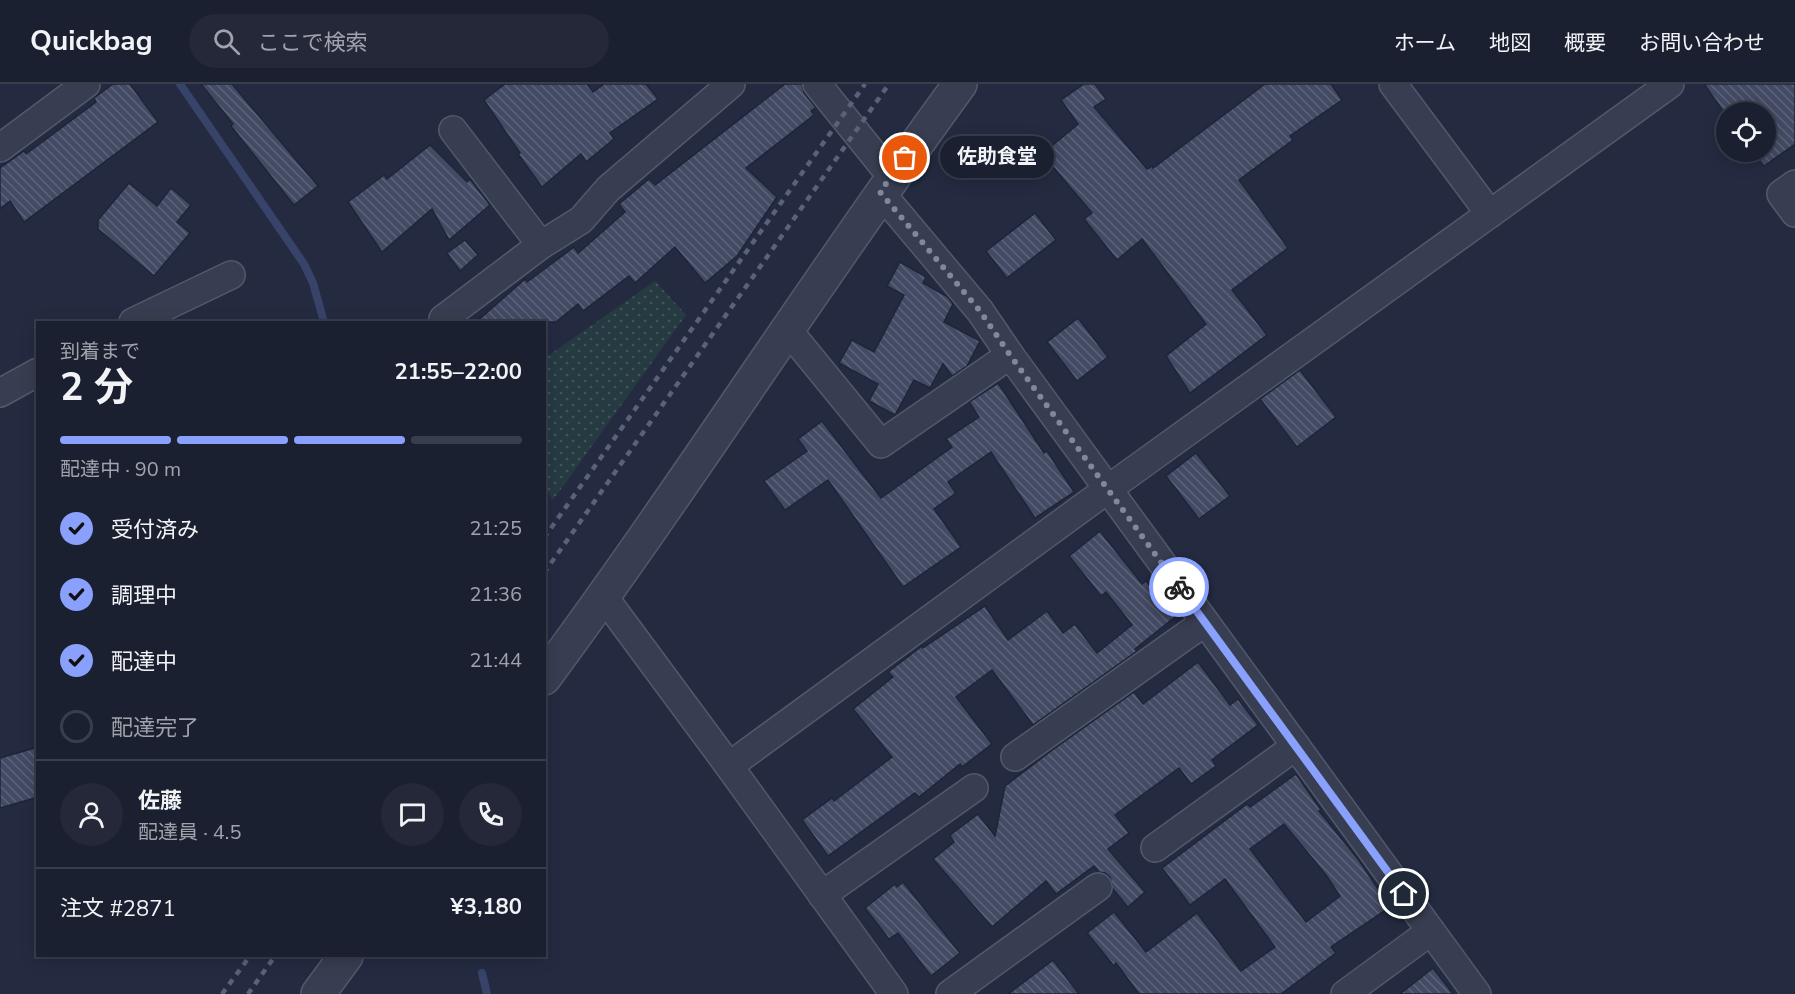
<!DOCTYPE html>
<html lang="ja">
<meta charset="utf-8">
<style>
:root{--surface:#1b2031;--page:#242839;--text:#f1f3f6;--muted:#a0a3ab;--line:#393e4d;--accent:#89a0fd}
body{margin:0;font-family:"Nunito Sans","Noto Sans JP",sans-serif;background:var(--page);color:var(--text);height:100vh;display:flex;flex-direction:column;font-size:22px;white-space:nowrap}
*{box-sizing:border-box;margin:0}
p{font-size:20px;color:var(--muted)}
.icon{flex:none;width:33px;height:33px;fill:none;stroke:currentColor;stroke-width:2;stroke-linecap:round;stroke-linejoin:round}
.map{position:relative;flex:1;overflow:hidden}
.side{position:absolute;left:36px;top:237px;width:510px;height:636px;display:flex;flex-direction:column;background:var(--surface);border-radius:0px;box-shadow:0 3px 15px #0003,0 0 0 2px var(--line)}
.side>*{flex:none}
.buttons{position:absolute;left:1716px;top:18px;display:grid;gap:12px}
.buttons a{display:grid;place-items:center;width:60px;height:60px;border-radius:50%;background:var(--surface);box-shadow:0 3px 15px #0003,0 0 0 2px var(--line);font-size:30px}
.pin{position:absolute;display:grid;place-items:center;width:51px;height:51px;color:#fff;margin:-26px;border:3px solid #fff;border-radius:50%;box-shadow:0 2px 6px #0007}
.courier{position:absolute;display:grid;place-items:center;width:60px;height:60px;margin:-30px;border:4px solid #89a0fd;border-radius:50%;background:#fff;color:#222;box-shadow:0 2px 8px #0007}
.bubble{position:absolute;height:42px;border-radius:21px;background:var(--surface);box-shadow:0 3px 15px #0003,0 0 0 2px var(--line);font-size:20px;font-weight:700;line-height:42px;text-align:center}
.headline em{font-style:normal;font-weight:700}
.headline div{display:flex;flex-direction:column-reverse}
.headline{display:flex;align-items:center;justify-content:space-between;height:102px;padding:0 24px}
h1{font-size:39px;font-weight:700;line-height:45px}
.bar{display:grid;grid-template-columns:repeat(4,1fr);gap:9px 6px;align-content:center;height:72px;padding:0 24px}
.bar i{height:8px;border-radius:4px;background:var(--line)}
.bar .current{background:var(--accent)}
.bar p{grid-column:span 4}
.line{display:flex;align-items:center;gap:15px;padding:0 24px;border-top:2px solid var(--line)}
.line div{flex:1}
.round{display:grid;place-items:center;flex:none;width:63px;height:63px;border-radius:32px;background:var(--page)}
ol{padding:0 24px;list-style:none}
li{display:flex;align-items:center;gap:18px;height:66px}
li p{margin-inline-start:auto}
li .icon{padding:6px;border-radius:50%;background:var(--accent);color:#111;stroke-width:4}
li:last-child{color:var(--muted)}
li i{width:33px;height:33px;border:3px solid var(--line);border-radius:50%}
header{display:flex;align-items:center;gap:36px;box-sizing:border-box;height:84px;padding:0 30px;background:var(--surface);border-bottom:2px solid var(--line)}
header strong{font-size:28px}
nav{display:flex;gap:33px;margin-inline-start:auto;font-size:21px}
.search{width:420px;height:54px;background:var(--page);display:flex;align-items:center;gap:15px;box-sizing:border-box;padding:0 21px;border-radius:33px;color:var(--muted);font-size:22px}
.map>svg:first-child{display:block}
.grass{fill:url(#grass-dots)}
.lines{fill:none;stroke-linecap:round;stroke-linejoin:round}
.stream{stroke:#374369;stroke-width:8}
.building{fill:url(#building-back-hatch);stroke:#1f2538;stroke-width:1.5;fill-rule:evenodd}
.minor-casing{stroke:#53596b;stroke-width:30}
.tertiary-casing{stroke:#53596b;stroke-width:36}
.minor{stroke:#383e51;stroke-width:27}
.tertiary{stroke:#383e51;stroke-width:33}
.rail{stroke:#5a6178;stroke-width:4.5;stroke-dasharray:6 6;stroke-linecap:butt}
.done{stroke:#82879b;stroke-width:6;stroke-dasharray:0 10.8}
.route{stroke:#89a0fd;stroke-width:8}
</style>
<header>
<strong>Quickbag</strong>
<div class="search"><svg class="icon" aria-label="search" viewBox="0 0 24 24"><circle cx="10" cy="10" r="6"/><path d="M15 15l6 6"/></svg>ここで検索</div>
<nav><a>ホーム</a><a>地図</a><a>概要</a><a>お問い合わせ</a></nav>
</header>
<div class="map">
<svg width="1795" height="910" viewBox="0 0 1795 910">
<defs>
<pattern id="grass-dots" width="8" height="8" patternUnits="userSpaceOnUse" patternTransform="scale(1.5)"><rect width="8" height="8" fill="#263a42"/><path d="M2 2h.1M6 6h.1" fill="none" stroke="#43545c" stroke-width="1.8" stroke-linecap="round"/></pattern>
<pattern id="building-back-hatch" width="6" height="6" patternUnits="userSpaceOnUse" patternTransform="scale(1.5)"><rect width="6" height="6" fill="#434a63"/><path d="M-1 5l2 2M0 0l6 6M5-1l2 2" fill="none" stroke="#5c6278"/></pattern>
</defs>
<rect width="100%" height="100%" fill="#242b41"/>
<path class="grass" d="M 655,197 L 686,231 L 553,416 L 545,404 L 545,274 Z"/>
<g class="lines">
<g class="stream">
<path d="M 180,0 L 304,180 L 313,199 L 324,238"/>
<path d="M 482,889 L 487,910"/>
</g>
</g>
<g class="building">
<path d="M 113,0 L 130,0 L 158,38 L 24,138 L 10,117 L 0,125 L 0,84 L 24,67 L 26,70 L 96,18 L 94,14 Z"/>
<path d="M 201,0 L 232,0 L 318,102 L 294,121 L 231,42 L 233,40 Z"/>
<path d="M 505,0 L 587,0 L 593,8 L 604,0 L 646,0 L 658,15 L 610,49 L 614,55 L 586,78 L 581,70 L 542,103 L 518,70 L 520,69 L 484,16 Z"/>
<path d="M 785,0 L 802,0 L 804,9 L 816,24 L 811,27 L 814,31 L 746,84 L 777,113 L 737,172 L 705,199 L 675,163 L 635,199 L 629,192 L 583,227 L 578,220 L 556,238 L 476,238 L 525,195 L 527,198 L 574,163 L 578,169 L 625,128 L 619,120 L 649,95 L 655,101 Z"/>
<path d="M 1084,0 L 1095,0 L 1106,15 L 1094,23 L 1147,85 L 1152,82 L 1153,84 L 1265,0 L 1331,0 L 1342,16 L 1290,52 L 1293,56 L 1239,96 L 1288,164 L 1232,206 L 1267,251 L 1190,309 L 1166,272 L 1206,240 L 1142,155 L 1117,176 L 1084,135 L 1092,129 L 1042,70 L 1078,40 L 1061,16 Z"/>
<path d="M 1704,0 L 1795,0 L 1795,60 L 1764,82 L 1753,68 L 1766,68 L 1766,28 L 1726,28 L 1726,31 Z"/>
<path d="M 430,61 L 467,98 L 470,95 L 490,121 L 449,156 L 432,125 L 382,168 L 348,118 L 384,91 L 387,95 Z"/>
<path d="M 129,99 L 157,122 L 171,104 L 191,121 L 177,138 L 190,149 L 154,192 L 98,145 L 98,136 Z"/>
<path d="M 1035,129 L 1056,156 L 1007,194 L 986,167 Z"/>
<path d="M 465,156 L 478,171 L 460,187 L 447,169 Z"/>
<path d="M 900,178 L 926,193 L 923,199 L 948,213 L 953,220 L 944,238 L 980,257 L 967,282 L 952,292 L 943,280 L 930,304 L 914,296 L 895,331 L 869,317 L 878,300 L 839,279 L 852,256 L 874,268 L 904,211 L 887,202 Z"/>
<path d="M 1078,234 L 1108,273 L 1077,297 L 1047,258 Z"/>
<path d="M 1300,286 L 1336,333 L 1297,363 L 1260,315 Z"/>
<path d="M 998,299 L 1044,369 L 1047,367 L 1074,408 L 1035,434 L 991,368 L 948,398 L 956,409 L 934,425 L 961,463 L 903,503 L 828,396 L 785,426 L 764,397 L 807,367 L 798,355 L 822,337 L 881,414 L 952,363 L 946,355 L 979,333 L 969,318 Z"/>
<path d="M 1196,369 L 1230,412 L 1199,435 L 1166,392 Z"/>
<path d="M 1100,447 L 1142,500 L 1146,497 L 1175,533 L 1135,565 L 1137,567 L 1033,641 L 992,586 L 956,613 L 992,660 L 962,683 L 960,680 L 919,713 L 915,709 L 828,772 L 802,736 L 832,714 L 834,717 L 892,673 L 853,625 L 893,593 L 888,588 L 922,562 L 923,564 L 985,522 L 1008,556 L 1047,527 L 1063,549 L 1075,540 L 1097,569 L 1132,541 L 1106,508 L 1101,512 L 1069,472 Z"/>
<path d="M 1198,578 L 1230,621 L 1238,615 L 1258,641 L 1212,676 L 1216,682 L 1191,700 L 1179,684 L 1115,731 L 1129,749 L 1108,765 L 1145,808 L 1128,823 L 1113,805 L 1110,793 L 1105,789 L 1099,788 L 1094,782 L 1056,810 L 1046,797 L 992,843 L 933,775 L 954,758 L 950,751 L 978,730 L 995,752 L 1005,702 L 1051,667 L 1134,608 L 1143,620 Z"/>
<path d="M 38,663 L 38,713 L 0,724 L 0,674 Z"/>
<path d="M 1296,690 L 1321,726 L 1319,727 L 1358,775 L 1390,823 L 1331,863 L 1336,869 L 1281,910 L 1139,910 L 1116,879 L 1114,882 L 1087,849 L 1114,828 L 1146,868 L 1197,829 L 1241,887 L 1275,863 L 1225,795 L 1190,821 L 1162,784 L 1247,720 L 1250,723 ZM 1284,740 L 1326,791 L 1340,812 L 1306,838 L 1250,765 Z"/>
<path d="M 903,798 L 960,869 L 931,892 L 898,849 L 889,855 L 865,824 L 895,800 L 897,803 Z"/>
<path d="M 1053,876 L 1079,910 L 1008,910 Z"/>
<path d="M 1433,884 L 1453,910 L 1400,910 Z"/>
</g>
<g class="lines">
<g class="minor-casing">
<g id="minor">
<path d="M 817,0 L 892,93"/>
<path d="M 1393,0 L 1490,130"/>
<path d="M 453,46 L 541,161"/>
<path d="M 0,64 L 86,0"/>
<path d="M 1795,100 L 1781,110 L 1795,129"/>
<path d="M 880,108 L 980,227 L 1010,271 L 1477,910"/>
<path d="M 443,235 L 541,161 L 581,136 L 608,105 L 731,0"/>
<path d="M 133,238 L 231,191"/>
<path d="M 787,245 L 881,360 L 1010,271"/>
<path d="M 0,309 L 38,288"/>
<path d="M 604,513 L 729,682 L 894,910"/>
<path d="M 1015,673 L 1205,538"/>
<path d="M 729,682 L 1108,405 L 1670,0"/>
<path d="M 1155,764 L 1296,662"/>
<path d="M 822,811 L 974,704"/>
<path d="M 950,910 L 1098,803"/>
<path d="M 1345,910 L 1431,847"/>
</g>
</g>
<g class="tertiary-casing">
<g id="tertiary">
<path d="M 544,594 C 688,399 817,195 960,0"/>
<path d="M 318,910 L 346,872"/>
</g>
</g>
<use href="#minor" class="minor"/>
<use href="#tertiary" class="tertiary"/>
<g class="rail">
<path d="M 544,454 L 865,0"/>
<path d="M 544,489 L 889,0"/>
<path d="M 222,910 L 250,872"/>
<path d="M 248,910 L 275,872"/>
</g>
</g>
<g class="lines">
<path class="done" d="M 905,74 L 880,108 L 980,227 L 1010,271 L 1179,503"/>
<path class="route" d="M 1179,503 L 1404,810"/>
</g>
</svg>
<div class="buttons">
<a><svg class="icon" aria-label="locate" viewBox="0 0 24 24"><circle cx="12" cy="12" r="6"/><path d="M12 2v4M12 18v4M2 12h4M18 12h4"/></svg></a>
</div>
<div class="pin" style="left:905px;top:74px;background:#ea580c"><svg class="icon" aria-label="bag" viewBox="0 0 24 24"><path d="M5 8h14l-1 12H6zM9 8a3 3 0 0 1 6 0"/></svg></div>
<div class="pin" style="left:1404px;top:810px;background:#1f2937"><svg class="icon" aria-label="home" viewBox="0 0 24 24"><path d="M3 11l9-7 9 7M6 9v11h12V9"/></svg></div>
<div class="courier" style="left:1179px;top:503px"><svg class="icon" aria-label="bike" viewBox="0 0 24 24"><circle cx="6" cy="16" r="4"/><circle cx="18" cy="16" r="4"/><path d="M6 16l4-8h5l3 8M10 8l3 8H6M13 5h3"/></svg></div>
<div class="bubble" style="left:940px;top:52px;width:114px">佐助食堂</div>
<section class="side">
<div class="headline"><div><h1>2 分</h1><p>到着まで</p></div><em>21:55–22:00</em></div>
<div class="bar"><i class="current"></i><i class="current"></i><i class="current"></i><i></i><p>配達中 · 90 m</p></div>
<ol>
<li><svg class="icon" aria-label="check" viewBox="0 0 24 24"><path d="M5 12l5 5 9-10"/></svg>受付済み<p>21:25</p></li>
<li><svg class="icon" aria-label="check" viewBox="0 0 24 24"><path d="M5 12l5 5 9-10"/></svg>調理中<p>21:36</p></li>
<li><svg class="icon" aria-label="check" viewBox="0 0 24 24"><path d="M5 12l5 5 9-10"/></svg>配達中<p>21:44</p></li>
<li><i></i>配達完了</li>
</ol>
<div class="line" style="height:108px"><a class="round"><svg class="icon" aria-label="person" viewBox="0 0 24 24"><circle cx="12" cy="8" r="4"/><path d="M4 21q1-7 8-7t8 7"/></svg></a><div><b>佐藤</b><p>配達員 · 4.5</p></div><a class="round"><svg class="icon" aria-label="chat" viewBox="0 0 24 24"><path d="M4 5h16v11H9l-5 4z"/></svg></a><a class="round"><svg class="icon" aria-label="phone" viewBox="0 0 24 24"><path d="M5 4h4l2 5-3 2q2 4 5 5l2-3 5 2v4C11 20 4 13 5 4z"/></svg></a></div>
<div class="line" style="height:78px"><div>注文 #2871</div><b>¥3,180</b></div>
</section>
</div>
